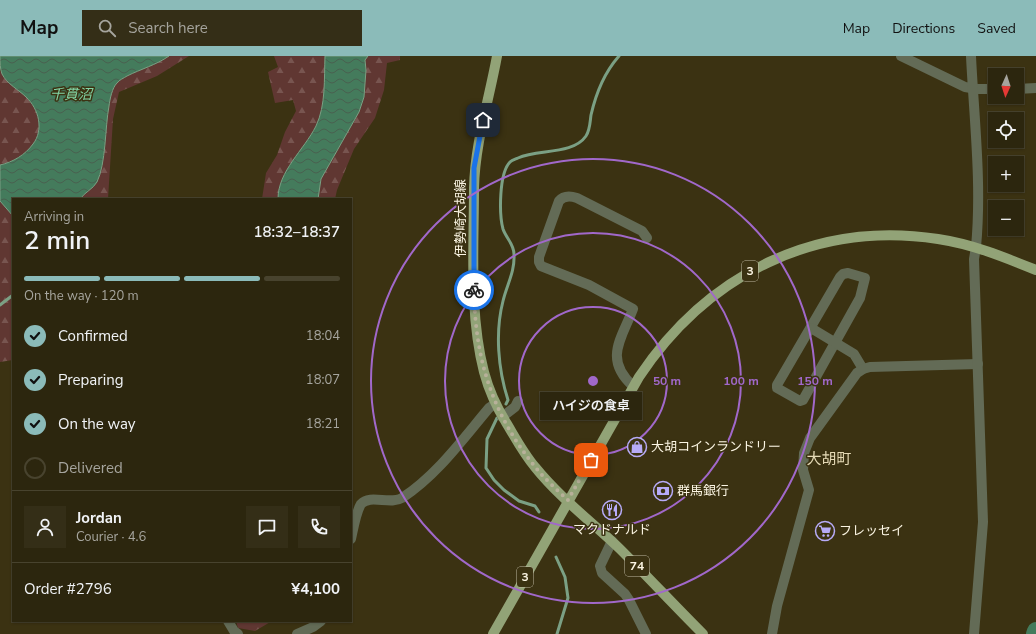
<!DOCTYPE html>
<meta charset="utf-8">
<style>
:root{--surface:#2c260e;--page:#342e17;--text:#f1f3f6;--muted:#a6a59e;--line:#48432e;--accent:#8bbbb9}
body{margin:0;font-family:"Nunito Sans","Noto Sans JP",sans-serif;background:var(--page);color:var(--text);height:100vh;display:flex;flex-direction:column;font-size:15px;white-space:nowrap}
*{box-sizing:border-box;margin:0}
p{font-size:13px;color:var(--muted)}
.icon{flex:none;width:22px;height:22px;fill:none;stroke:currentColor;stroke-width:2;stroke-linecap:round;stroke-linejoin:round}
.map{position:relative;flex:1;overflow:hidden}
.drawer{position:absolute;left:12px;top:142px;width:340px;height:424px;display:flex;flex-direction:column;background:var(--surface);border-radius:0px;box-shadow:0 1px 3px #0004,0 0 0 1px var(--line)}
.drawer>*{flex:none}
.needle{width:26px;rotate:183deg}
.buttons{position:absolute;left:988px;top:12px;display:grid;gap:8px}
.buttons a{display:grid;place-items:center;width:36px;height:36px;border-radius:0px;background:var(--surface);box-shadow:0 1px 3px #0004,0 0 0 1px var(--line);font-size:20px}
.pin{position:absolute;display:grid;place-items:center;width:34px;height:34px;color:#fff;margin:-17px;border-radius:8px;box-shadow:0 2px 6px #0006}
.courier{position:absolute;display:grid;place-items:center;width:40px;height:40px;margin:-20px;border:3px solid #1a73e8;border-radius:50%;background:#fff;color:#222;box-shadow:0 1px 5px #0007}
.bubble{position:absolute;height:28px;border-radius:0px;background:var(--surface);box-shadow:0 1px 3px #0004,0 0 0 1px var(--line);font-size:13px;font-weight:600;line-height:28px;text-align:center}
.overview em{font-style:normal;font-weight:600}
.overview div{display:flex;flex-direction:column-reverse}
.overview{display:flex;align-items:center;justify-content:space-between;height:68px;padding:0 12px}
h1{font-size:26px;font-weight:600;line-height:30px}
.bar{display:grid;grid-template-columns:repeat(4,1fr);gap:6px 4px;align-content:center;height:48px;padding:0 12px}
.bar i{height:5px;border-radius:3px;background:var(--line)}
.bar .current{background:var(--accent)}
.bar p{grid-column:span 4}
.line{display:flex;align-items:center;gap:10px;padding:0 12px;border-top:1px solid var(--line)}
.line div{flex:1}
.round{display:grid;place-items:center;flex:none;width:42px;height:42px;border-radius:0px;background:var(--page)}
ol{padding:0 12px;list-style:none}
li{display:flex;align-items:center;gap:12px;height:44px}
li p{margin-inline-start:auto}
li .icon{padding:4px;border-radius:50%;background:var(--accent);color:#111;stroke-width:4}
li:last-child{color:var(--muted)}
li i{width:22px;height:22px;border:2px solid var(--line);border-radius:50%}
header{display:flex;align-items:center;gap:24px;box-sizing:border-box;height:56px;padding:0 20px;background:var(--accent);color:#111}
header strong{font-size:19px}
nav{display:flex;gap:22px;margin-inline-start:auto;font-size:14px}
.search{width:280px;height:36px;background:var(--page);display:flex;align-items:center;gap:10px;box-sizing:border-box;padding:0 14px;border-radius:0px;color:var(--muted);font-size:15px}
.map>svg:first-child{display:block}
.forest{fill:url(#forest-firs)}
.water{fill:url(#water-waves);stroke:#7ba084}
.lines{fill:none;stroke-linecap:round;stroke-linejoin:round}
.stream{stroke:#7ba084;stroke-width:3}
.river{stroke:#447b5c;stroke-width:18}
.minor{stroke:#636b56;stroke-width:10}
.tertiary{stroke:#636b56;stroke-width:10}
.primary{stroke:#92a377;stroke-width:10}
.done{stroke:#b8b19a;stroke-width:4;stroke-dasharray:0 7.2}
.route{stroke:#1a73e8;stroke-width:5}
.ring{fill:none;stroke:#a168ca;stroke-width:2}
.labels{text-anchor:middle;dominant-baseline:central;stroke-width:3;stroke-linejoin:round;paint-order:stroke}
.shield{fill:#3b3212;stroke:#c1baa4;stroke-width:1}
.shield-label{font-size:12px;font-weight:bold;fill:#fbf5e3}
.street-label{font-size:13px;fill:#fbf5e3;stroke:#3b3212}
.poi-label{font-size:13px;fill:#fbf5e3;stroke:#3b3212;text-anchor:start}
.water-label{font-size:14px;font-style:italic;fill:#82d5a5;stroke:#3b3212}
.quarter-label{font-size:15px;fill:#e4d9b5;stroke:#3b3212}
.centre{fill:#a168ca;stroke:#3b3212;stroke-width:2}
.ring-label{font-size:12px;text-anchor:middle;font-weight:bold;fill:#a168ca;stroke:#3b3212;stroke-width:3;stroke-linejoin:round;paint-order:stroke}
</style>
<header>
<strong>Map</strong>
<div class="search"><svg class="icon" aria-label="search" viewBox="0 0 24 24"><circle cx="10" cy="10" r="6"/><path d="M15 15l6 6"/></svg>Search here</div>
<nav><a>Map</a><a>Directions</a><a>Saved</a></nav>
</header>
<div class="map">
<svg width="1036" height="578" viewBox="0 0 1036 578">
<defs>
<pattern id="forest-firs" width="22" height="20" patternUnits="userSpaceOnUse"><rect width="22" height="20" fill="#603732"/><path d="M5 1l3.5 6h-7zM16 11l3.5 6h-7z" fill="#785550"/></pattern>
<pattern id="water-waves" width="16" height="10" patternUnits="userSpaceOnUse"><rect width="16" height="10" fill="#447b5c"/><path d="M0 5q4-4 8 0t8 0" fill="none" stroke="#48604f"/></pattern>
</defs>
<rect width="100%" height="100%" fill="#3b3212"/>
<g class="forest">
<path d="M 169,0 L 189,0 L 157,20 L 119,36 L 113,63 L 108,143 L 80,143 C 85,135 93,133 97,126 C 106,108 105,71 109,50 C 110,43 112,32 117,27 C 119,24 124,22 127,20 C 141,13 156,9 169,0 Z"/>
<path d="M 274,0 L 325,0 C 324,23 326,49 316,70 C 304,94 278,115 278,143 L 262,143 L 266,117 L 277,99 L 285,76 L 296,55 L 293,44 L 275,47 L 268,16 L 278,11 Z"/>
<path d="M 368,0 L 400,0 L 400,4 L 387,7 L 384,34 L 375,62 L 354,93 L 337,134 L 335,143 L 318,143 L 321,123 L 359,56 L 364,41 L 366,14 L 365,4 Z"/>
<path d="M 0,14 C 5,28 19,32 28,43 C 39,56 45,74 34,88 C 25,98 13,106 0,109 Z"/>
<path d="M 0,145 L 13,160 L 13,304 L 0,306 Z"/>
<path d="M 236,565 L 272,565 L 255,575 L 238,572 Z"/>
</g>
<g class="water">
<path d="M 0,0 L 169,0 C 156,9 141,13 127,20 C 124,22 119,24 117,27 C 112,32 110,43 109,50 C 105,71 106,108 97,126 C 93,133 85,136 80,143 L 13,143 L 13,160 L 0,145 L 0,109 C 13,106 25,99 33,88 C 44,74 39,53 26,41 C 19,34 7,28 2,18 C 0,13 0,6 0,0 Z"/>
<path d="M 325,0 L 368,0 L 365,4 L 366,14 L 364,41 L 359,56 L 321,123 L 318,143 L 278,143 C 278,115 304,94 316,70 C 326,49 324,23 325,0 Z"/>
</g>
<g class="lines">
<g class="stream">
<path d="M 0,249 L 13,239"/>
<path d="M 506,348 L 508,344 C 498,313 495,276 503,245 C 507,228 515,216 514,198 C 514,188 506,182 503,173 C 499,158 499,117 510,106 C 512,104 516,103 518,102 C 538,93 573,99 586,80 C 590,74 590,66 591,59 C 596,37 604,17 619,0"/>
<path d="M 497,362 L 487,383 L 486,412 L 494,424 L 504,434 L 519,445 L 535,450 L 539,456"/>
<path d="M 556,501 L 565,521 L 568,542 L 557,578"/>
</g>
<path class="river" d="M 1035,578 L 1036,575"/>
<g class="minor">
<path d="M 901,0 L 965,31 L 977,33 L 995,33"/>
<path d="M 1017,33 L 1036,32"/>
<path d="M 848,217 L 865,222 L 860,242 L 803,344 L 800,345 L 777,332 L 777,329 L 840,221 L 843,218 Z"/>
<path d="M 811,272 L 854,298 L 863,313"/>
<path d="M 633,330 C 603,303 622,282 633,253 L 589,229 L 541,210 L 539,206 L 539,201 L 559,145 C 564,139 571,140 577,142 L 642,175 L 647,182"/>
<path d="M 502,361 L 515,351 L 518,345"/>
<path d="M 351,483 C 353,474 356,456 361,448 C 370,438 390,449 402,442 C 437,419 462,384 489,352 L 495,348"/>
<path d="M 612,485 L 600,510 L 602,517 L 625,538 L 629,544 L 646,578"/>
<path d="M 228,565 L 234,575 L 238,578"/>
<path d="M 297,578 L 313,571 L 321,565"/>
<path d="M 772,578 L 777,550 L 809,434 L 803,414 L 804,397 L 810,382 L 857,317 L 863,313 L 870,311 L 978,308"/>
<path d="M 974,578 L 983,466 L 974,203 L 976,191"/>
</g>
<path class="tertiary" d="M 971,0 C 974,63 982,128 976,191"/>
<g class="primary">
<path d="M 497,0 C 489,44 475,87 474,132 C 474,191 469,258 484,316 C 489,335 497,352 507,368 C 516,383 524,398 535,411 C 560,442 592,466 620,493 C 648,521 675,550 703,578"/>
<path d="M 493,578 L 639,321 C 707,219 815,164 938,183 C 972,188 1004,201 1036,214"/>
</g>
</g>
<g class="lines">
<path class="done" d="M 474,234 C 475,303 492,358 536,412 C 545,423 557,434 568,444 L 591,404"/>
<path class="route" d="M 474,234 L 474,112 L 483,64"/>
</g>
<g class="ring">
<circle cx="593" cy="325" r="74"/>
<circle cx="593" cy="325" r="148"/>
<circle cx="593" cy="325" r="222"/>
</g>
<defs>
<g id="shop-ring" transform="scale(1)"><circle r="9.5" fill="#3b3212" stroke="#b7abf7" stroke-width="1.5"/><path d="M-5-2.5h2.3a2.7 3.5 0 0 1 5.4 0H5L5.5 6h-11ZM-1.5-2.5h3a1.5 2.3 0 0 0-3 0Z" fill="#b7abf7"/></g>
<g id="bank-ring" transform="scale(1)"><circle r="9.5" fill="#3b3212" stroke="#b7abf7" stroke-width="1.5"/><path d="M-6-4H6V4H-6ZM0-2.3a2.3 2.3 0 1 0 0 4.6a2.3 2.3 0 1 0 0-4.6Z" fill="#b7abf7"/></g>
<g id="restaurant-ring" transform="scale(1)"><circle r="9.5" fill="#3b3212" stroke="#b7abf7" stroke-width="1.5"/><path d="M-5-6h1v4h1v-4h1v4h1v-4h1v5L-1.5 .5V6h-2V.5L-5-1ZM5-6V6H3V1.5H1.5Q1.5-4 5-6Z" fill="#b7abf7"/></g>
<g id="supermarket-ring" transform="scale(1)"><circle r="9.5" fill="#3b3212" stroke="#b7abf7" stroke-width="1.5"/><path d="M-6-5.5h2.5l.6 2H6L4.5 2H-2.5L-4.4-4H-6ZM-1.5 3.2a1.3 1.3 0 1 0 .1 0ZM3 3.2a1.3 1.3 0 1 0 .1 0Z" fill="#b7abf7"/></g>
</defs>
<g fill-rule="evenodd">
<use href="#shop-ring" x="637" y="391"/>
<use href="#bank-ring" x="663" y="435"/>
<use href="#restaurant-ring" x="612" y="454"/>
<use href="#supermarket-ring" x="825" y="475"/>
</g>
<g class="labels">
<g class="shield">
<rect x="742" y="205" width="16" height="20" rx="3"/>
<rect x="625" y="500" width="24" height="20" rx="3"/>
<rect x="517" y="511" width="16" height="20" rx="3"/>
</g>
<g class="shield-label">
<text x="750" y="215">3</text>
<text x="637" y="510">74</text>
<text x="525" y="521">3</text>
</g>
<g class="street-label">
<text transform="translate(461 162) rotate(-90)">伊勢崎大胡線</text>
</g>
<g class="poi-label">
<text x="651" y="391">大胡コインランドリー</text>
<text x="677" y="435">群馬銀行</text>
<text x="612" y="474" text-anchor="middle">マクドナルド</text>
<text x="839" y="475">フレッセイ</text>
</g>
<g class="water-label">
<text x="71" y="38">千貫沼</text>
</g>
<g class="quarter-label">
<text x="829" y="403">大胡町</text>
</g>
</g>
<circle cx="593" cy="325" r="6" class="centre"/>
<g class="ring-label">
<text x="667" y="329">50 m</text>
<text x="741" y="329">100 m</text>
<text x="815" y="329">150 m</text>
</g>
</svg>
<div class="buttons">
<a><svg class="needle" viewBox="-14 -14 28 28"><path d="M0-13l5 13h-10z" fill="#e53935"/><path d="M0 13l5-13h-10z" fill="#a6a59e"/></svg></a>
<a><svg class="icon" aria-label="locate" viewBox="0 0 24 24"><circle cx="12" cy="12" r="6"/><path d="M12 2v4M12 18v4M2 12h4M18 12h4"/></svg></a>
<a>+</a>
<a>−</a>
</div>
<div class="pin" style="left:591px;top:404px;background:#ea580c"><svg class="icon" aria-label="bag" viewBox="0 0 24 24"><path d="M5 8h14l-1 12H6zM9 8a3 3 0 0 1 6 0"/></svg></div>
<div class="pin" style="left:483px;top:64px;background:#1f2937"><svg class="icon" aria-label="home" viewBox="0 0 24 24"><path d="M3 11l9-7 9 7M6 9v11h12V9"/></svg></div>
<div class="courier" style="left:474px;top:234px"><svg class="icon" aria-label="bike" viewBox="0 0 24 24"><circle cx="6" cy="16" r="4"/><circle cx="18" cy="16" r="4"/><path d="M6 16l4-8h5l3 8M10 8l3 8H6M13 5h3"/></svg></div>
<div class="bubble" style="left:540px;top:336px;width:102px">ハイジの食卓</div>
<section class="drawer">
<div class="overview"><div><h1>2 min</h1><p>Arriving in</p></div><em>18:32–18:37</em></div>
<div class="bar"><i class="current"></i><i class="current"></i><i class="current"></i><i></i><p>On the way · 120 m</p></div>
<ol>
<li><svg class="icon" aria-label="check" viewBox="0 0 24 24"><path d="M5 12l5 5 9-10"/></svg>Confirmed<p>18:04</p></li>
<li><svg class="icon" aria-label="check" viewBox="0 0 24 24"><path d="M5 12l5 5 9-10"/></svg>Preparing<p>18:07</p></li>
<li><svg class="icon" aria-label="check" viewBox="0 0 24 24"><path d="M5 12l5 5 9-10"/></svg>On the way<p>18:21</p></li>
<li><i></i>Delivered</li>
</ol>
<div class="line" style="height:72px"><a class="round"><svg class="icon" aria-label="person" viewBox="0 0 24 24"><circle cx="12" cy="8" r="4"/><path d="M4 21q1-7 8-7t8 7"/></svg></a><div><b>Jordan</b><p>Courier · 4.6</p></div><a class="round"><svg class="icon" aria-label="chat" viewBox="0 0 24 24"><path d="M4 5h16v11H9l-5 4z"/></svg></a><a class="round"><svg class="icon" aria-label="phone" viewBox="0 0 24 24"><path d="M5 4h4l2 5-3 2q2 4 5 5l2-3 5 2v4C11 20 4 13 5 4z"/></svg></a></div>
<div class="line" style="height:52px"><div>Order #2796</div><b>¥4,100</b></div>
</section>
</div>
